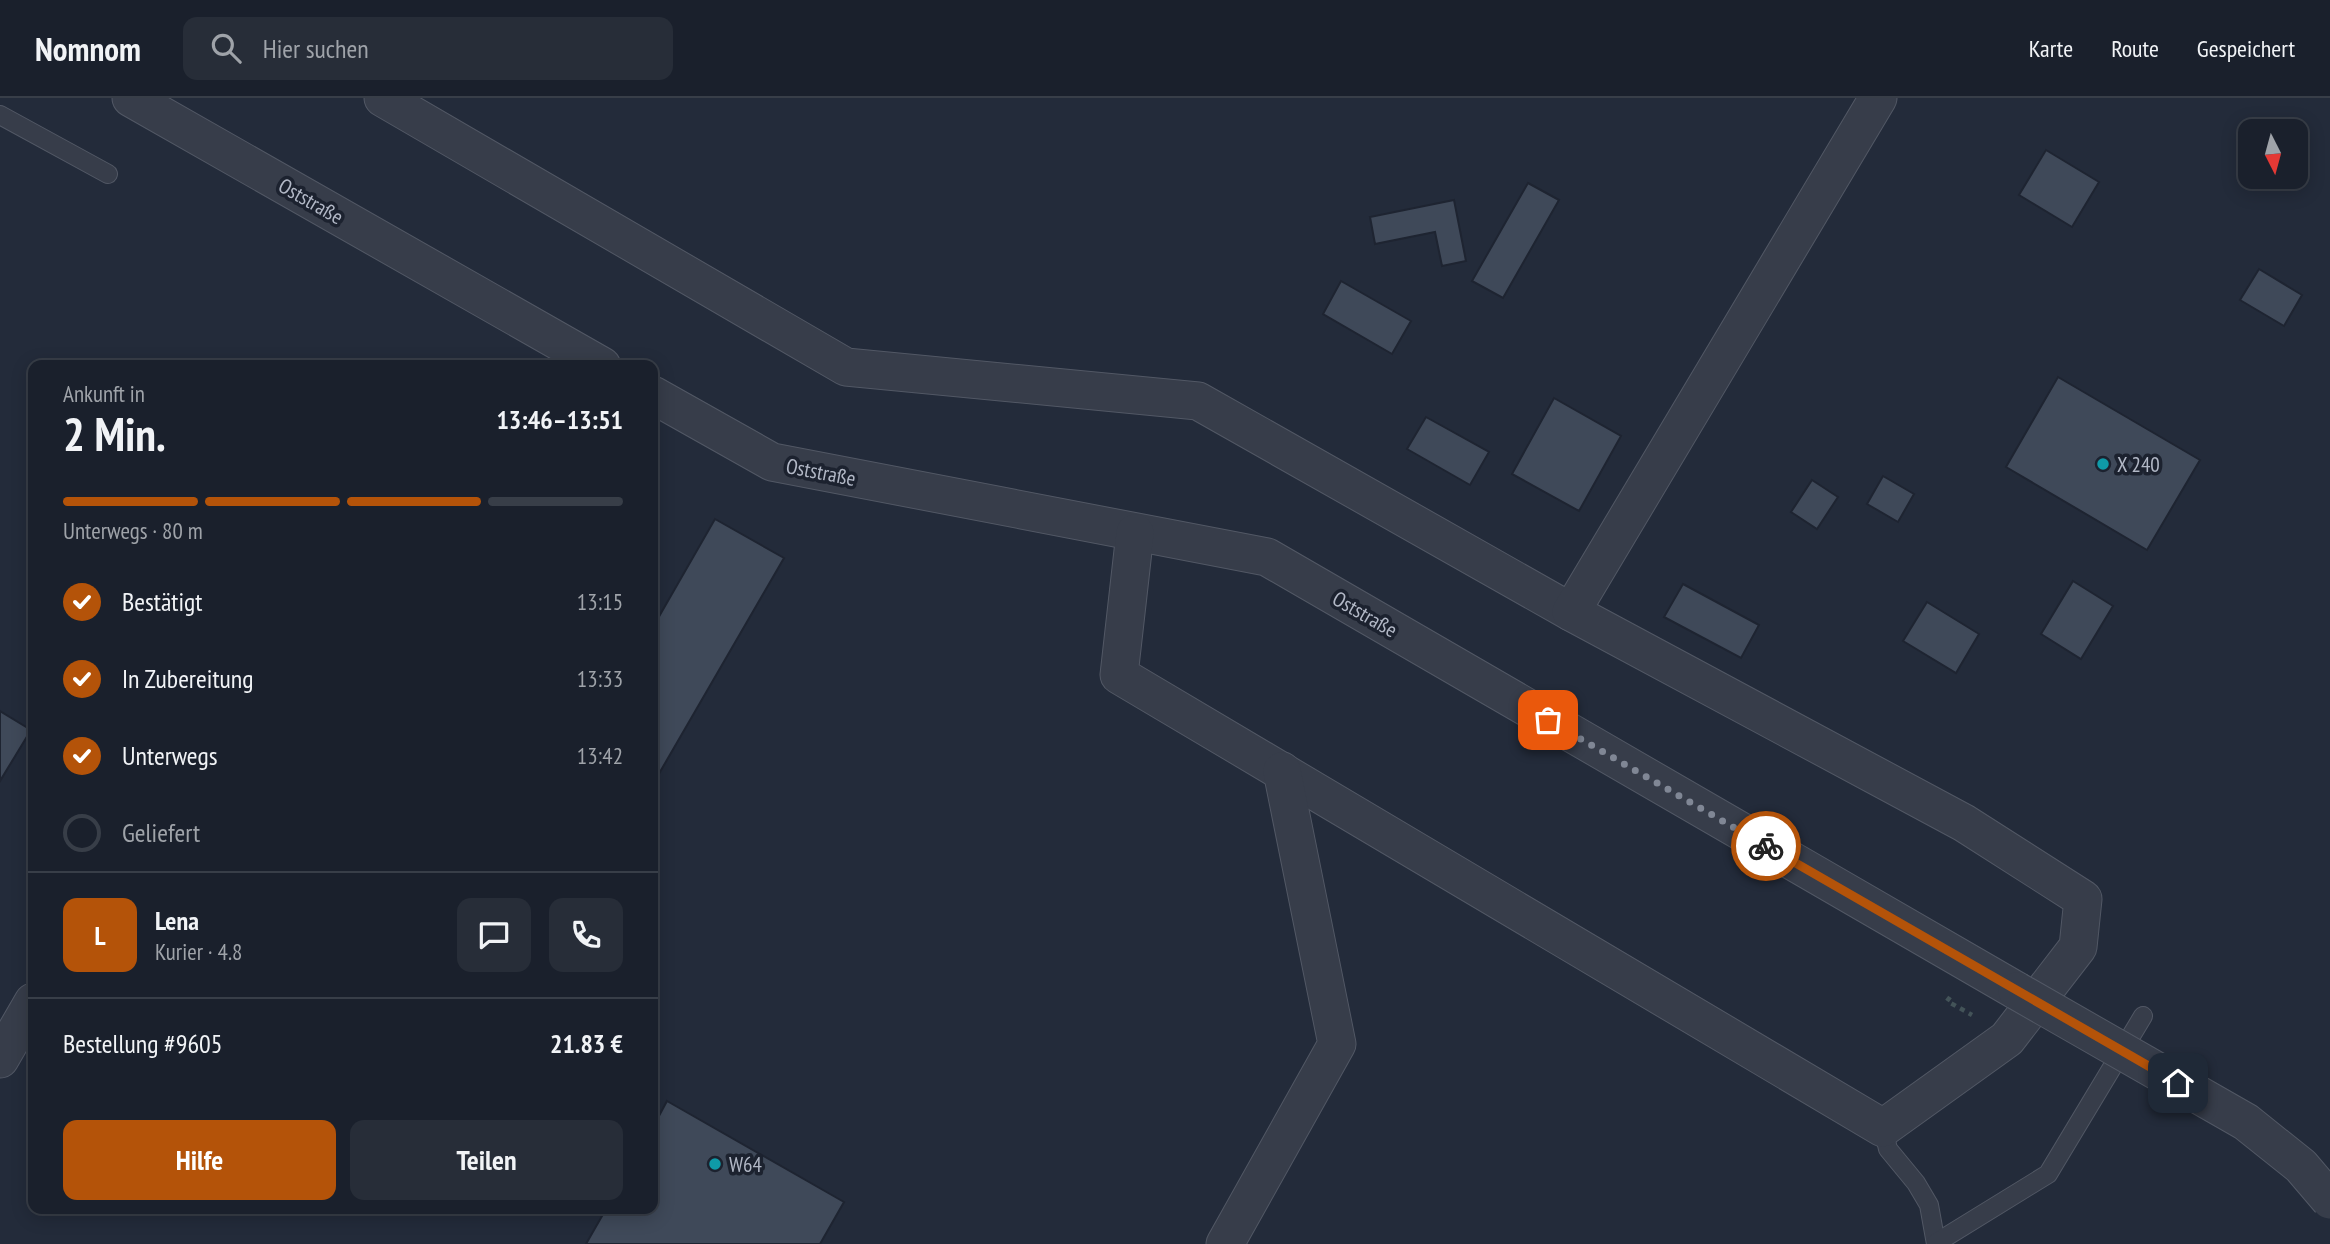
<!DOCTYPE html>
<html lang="de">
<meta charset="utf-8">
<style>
:root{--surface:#1a202c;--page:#272d38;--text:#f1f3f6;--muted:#9fa3a9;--line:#383e48;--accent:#b45309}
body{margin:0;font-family:"PT Sans Narrow",sans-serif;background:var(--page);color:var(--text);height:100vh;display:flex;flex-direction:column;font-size:26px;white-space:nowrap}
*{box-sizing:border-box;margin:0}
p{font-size:23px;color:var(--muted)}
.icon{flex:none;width:38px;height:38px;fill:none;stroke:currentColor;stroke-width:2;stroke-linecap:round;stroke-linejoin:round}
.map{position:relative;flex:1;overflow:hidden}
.details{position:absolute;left:28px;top:262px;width:630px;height:854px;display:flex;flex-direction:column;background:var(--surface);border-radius:14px;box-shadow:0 4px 18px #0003,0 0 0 2px var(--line)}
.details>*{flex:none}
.needle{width:46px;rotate:174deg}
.controls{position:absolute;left:2238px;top:21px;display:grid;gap:14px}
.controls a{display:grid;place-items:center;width:70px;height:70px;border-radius:14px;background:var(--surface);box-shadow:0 4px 18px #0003,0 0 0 2px var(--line);font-size:35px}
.pin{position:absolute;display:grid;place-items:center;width:60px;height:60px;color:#fff;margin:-30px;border-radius:14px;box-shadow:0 4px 10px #0006}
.courier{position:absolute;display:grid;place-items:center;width:70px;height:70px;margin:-35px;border:5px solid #b45309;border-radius:50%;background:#fff;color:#222;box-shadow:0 2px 9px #0007}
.summary em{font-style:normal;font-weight:700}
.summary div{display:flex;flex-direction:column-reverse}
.summary{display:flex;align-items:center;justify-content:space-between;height:119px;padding:0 35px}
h1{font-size:46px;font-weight:700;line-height:52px}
.bar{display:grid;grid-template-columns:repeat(4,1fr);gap:10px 7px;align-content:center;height:84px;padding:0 35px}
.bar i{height:9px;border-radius:5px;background:var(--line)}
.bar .on{background:var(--accent)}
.bar p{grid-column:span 4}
.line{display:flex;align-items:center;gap:18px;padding:0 35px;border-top:2px solid var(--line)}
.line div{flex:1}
.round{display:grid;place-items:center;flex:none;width:74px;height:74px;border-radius:14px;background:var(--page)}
ol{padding:0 35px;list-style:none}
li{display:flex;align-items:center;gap:21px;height:77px}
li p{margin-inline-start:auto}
li .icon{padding:7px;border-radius:50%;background:var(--accent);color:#fff;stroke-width:4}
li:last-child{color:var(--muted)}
li i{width:38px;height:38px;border:4px solid var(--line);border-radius:50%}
.action{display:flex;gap:14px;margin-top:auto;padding:14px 35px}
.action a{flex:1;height:80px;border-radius:14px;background:var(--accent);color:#fff;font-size:28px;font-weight:700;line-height:80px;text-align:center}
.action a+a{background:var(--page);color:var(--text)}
header{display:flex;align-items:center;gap:42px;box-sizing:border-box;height:98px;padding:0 35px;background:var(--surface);border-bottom:2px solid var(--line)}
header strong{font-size:33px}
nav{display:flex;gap:38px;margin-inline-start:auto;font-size:24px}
.search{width:490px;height:63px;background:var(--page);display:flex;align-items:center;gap:18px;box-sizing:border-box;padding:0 24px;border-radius:14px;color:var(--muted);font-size:26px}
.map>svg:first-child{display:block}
.building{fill:#3f4959;stroke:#1e2431;stroke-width:2}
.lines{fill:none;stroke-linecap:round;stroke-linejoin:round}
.lane-casing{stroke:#525865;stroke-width:20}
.street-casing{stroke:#525865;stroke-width:39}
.path{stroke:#435358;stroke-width:4.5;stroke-dasharray:5 5;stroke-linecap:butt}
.lane{stroke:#373d4a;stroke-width:18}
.street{stroke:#373d4a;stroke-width:37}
.street-bridge-casing{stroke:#525865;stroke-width:39;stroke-linecap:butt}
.street-bridge{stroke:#373d4a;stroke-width:37}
.done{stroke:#808795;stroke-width:7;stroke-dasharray:0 12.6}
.route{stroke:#b45309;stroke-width:9}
.culture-dot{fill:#0f9aa8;stroke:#1c222f;stroke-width:2.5}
.labels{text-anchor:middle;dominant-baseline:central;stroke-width:7;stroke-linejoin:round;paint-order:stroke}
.street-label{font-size:21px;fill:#b2b8c6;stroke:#1c222f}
.poi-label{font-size:21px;fill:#b2b8c6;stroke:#1c222f;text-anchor:start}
</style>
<header>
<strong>Nomnom</strong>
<div class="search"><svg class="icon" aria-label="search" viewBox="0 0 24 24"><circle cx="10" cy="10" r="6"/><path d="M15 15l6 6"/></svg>Hier suchen</div>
<nav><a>Karte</a><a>Route</a><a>Gespeichert</a></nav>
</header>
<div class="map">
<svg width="2330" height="1146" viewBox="0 0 2330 1146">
<rect width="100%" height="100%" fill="#232b3a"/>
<g class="building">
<path d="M 2046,52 L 2099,84 L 2072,129 L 2019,97 Z"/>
<path d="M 1528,85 L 1559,102 L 1503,200 L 1472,183 Z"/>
<path d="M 1454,102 L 1466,163 L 1442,168 L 1435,134 L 1375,146 L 1370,119 Z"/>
<path d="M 2259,171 L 2302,197 L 2284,228 L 2240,202 Z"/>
<path d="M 1341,183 L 1411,223 L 1392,256 L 1323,216 Z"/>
<path d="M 2058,279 L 2200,362 L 2147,452 L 2006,369 Z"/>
<path d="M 1554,300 L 1621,338 L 1579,413 L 1512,376 Z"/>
<path d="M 1426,319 L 1489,354 L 1470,387 L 1407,351 Z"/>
<path d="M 1883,378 L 1914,396 L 1898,424 L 1867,406 Z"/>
<path d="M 1812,382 L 1838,399 L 1817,431 L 1791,414 Z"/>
<path d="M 715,421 L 784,460 L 653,686 L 653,529 Z"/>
<path d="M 2073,483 L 2113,508 L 2081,561 L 2041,536 Z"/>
<path d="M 1683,486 L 1759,527 L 1741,560 L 1664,519 Z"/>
<path d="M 1927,504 L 1979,536 L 1956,575 L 1903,543 Z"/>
<path d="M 0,613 L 31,632 L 0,683 Z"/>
<path d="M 667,1003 L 844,1104 L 820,1146 L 586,1146 L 606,1111 L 653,1111 L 653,1029 Z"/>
</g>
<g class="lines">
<g class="lane-casing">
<g id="lane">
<path d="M 0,17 L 108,76"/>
<path d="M 1883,1030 L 1888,1051 L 1916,1085 L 1929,1107 L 1936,1146"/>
<path d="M 1936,1145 L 2048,1076 L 2143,918"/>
</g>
</g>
<g class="street-casing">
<g id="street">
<path d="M 131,0 L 602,268"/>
<path d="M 383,0 L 846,269 L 1198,303 L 1571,514"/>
<path d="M 653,297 L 772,364 L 1267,459 L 2017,893"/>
<path d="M 1135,435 L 1119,577 L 1883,1030 L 2007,941 L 2078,849 L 2083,801 L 1964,725 L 1571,514 L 1878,0"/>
<path d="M 0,961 L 33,904"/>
<path d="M 1225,1146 L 1337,946 L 1282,673"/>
</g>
</g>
<path class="path" d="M 1950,899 L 1947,903 L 1972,917"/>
<use href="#lane" class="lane"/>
<use href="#street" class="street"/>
<g class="street-bridge-casing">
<path id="street-bridge" d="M 2017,893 L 2246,1024 L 2301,1068 L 2330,1102"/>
</g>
<use href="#street-bridge" class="street-bridge"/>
</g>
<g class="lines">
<path class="done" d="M 1548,622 L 1766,748"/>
<path class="route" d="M 1766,748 L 2178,985"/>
</g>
<g class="culture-dot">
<circle cx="2103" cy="366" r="7"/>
<circle cx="715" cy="1066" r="7"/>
</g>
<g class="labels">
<g class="street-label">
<text transform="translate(311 103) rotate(30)">Oststraße</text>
<text transform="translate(821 374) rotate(11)">Oststraße</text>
<text transform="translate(1365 516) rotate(30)">Oststraße</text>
</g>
<g class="poi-label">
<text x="2117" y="366">X 240</text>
<text x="729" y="1066">W64</text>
</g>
</g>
</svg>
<div class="controls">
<a><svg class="needle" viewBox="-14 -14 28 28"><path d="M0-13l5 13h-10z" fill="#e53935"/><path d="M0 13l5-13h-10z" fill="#9fa3a9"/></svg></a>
</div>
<div class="pin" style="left:1548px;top:622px;background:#ea580c"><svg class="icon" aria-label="bag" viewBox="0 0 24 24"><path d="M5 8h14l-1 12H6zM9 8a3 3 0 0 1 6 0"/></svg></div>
<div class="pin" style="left:2178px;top:985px;background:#1f2937"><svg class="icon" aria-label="home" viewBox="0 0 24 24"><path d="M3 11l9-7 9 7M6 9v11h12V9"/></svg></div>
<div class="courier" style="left:1766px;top:748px"><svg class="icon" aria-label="bike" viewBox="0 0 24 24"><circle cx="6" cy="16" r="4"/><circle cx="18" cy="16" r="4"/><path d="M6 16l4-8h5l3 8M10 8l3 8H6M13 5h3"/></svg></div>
<section class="details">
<div class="summary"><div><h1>2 Min.</h1><p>Ankunft in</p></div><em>13:46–13:51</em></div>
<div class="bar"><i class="on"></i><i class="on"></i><i class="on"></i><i></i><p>Unterwegs · 80 m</p></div>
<ol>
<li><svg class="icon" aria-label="check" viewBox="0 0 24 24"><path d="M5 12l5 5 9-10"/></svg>Bestätigt<p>13:15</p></li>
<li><svg class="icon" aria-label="check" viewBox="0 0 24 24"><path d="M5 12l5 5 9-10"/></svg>In Zubereitung<p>13:33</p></li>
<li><svg class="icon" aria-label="check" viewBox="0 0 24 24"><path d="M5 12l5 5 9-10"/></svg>Unterwegs<p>13:42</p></li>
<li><i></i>Geliefert</li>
</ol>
<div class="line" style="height:126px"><b class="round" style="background:var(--accent);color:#fff">L</b><div><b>Lena</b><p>Kurier · 4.8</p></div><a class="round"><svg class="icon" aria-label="chat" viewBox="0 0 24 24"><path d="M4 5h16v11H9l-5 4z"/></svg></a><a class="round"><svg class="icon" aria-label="phone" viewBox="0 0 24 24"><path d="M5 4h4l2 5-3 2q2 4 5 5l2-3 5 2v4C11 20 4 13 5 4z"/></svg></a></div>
<div class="line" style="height:91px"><div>Bestellung #9605</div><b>21.83 €</b></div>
<div class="action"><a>Hilfe</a><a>Teilen</a></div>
</section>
</div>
